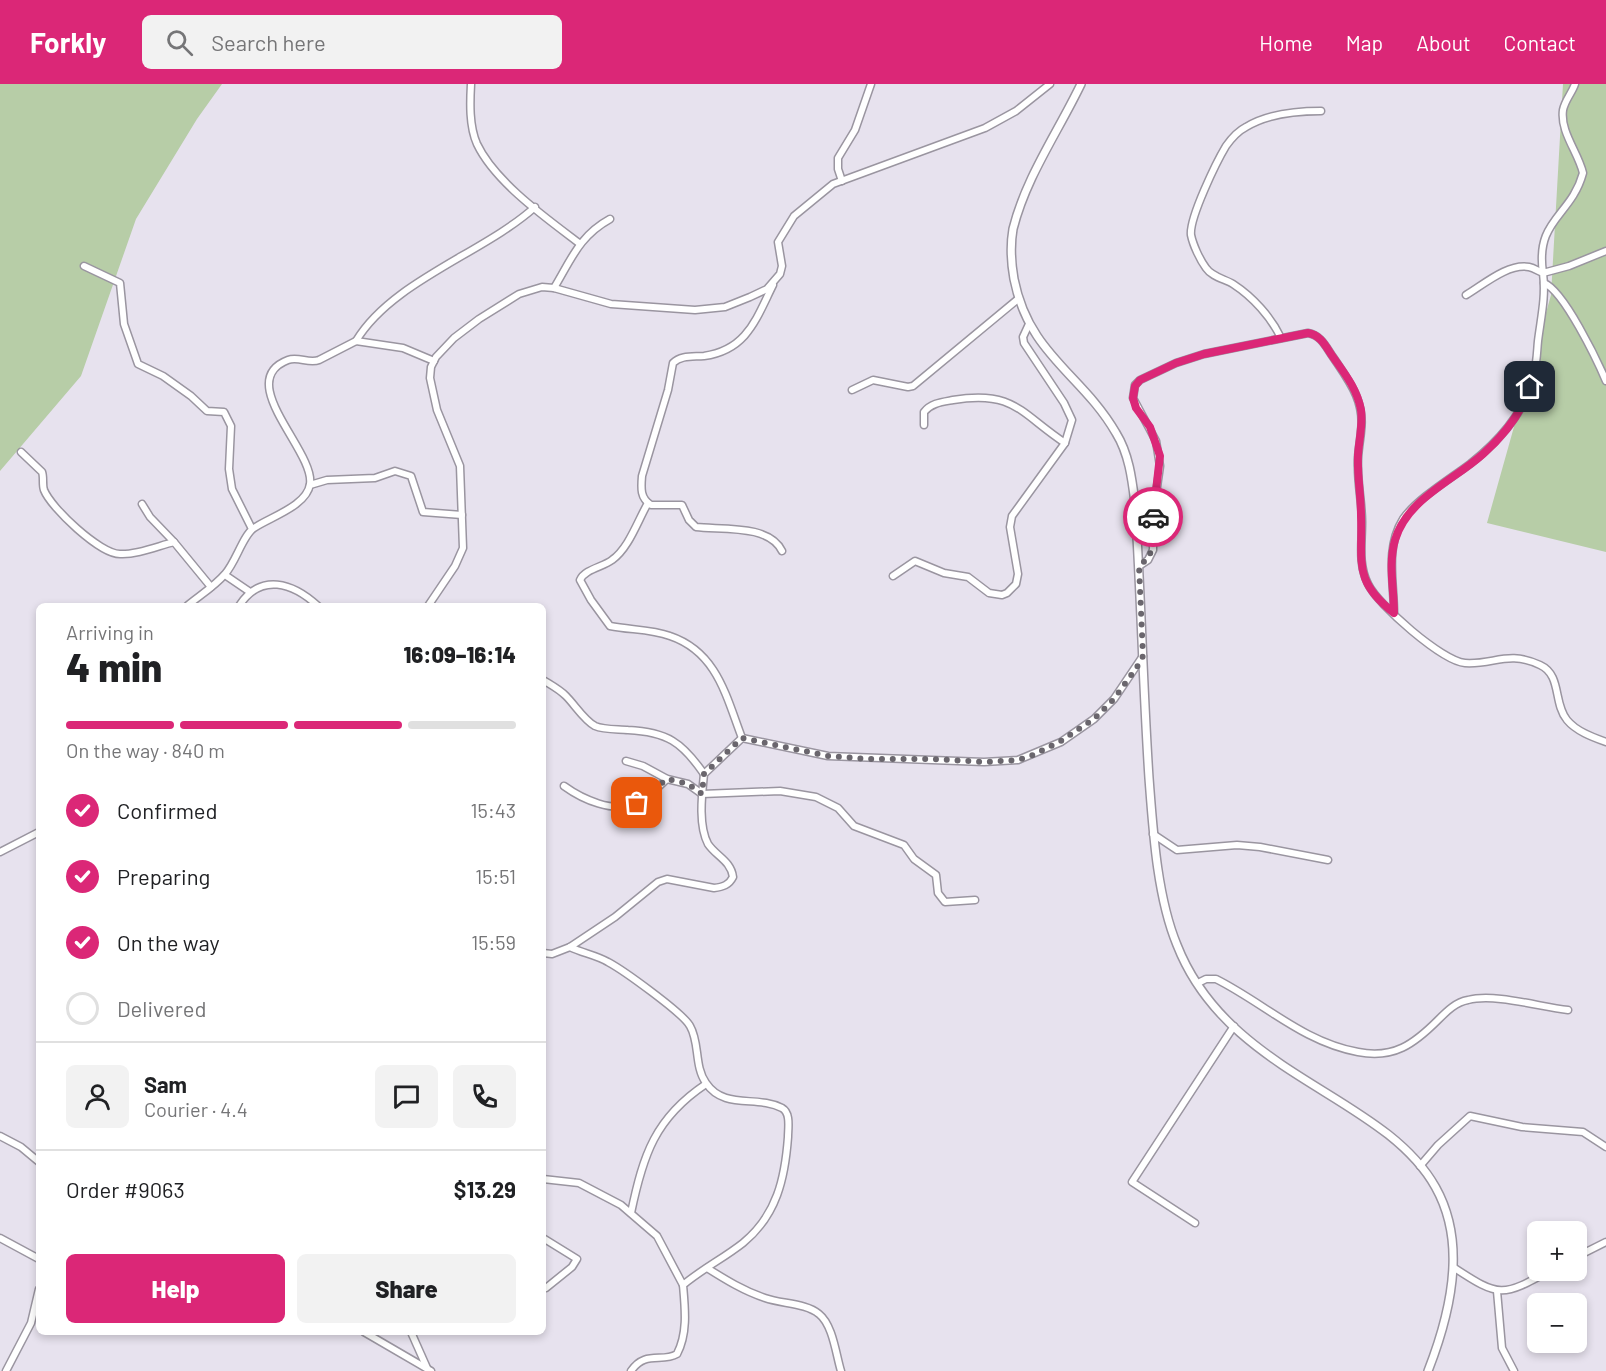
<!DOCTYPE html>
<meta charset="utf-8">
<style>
:root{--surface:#fff;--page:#f2f2f2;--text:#202124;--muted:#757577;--line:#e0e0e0;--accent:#db2777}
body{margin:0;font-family:Barlow,sans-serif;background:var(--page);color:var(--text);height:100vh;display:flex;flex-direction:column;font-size:22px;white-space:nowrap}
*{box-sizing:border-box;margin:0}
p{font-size:20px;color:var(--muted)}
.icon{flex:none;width:33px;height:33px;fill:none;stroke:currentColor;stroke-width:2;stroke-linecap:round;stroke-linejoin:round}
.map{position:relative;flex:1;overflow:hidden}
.panel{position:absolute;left:36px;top:519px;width:510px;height:732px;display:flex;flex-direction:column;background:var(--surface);border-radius:9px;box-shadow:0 3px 9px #0003}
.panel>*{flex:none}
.tools{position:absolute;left:1527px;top:1137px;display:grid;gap:12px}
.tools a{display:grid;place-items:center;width:60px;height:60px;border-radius:9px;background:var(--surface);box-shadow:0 3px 9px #0003;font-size:30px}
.pin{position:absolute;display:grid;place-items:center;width:51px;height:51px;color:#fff;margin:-26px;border-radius:12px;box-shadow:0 3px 9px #0006}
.courier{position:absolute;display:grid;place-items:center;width:60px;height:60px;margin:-30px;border:4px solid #db2777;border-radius:50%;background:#fff;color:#222;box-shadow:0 2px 8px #0007}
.summary em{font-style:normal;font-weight:800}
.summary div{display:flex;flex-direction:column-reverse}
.summary{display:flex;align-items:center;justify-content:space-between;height:102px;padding:0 30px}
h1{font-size:39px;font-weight:800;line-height:45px}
.bar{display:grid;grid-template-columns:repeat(4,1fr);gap:9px 6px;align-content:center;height:72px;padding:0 30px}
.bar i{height:8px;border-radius:4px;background:var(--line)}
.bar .on{background:var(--accent)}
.bar p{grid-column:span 4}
.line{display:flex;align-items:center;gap:15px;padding:0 30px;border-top:2px solid var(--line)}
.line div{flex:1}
.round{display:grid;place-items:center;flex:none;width:63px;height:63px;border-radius:9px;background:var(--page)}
ol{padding:0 30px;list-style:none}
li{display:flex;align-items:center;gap:18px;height:66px}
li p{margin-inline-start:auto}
li .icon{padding:6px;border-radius:50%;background:var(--accent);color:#fff;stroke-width:4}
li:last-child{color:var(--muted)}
li i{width:33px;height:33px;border:3px solid var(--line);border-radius:50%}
.action{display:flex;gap:12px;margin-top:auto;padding:12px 30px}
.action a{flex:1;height:69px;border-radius:9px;background:var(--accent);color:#fff;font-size:24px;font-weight:800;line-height:69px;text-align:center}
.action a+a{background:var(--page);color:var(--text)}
header{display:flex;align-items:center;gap:36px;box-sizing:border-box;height:84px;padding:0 30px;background:var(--accent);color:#fff}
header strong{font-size:28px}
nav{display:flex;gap:33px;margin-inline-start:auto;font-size:21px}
.search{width:420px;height:54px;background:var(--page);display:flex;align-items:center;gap:15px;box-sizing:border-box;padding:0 21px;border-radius:9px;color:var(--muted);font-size:22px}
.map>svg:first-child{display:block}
.green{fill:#b7cda7}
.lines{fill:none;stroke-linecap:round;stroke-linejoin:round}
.minor-casing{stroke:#9a95a0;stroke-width:9}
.tertiary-casing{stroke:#9a95a0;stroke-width:10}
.minor{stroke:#fff;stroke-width:6}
.tertiary{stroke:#fff;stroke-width:7}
.done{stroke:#6a666d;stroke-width:6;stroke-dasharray:0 10.8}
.route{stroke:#db2777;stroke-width:8}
</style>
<header>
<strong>Forkly</strong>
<div class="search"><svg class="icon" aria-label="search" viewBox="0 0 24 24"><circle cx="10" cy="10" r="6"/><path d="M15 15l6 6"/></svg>Search here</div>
<nav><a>Home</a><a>Map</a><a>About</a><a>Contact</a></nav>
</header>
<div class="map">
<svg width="1606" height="1287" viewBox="0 0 1606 1287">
<rect width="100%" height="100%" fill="#e7e2ee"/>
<g class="green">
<path d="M 0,0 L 222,0 L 197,35 L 136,135 L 81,292 L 0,387 Z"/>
<path d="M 1563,0 L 1606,0 L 1606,468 L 1487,439 L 1551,211 Z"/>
</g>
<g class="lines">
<g class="minor-casing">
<g id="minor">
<path d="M 471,0 C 470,18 469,42 477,60 C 495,98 546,134 579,159"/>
<path d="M 1575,0 C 1572,9 1565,16 1563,26 C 1560,48 1578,68 1583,89 C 1571,133 1535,135 1543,189 L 1569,182 L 1606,167"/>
<path d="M 842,97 L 838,85 L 838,74 L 855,46 L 871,0"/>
<path d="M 84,182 L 120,199 L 124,240 L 138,280 L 163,292 L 191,312 L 207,327 L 224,328 L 231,342 L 229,385 L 232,405 L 252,445"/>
<path d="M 1544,199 C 1564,207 1597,276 1606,297"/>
<path d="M 773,201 C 756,235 747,266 704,272 C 693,273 681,271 673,279 L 668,306 L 642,392 C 641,404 640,414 651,421 L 682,421 L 689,436 L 696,443 C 721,446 769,440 782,467"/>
<path d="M 554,204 C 571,176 579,152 610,135"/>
<path d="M 1281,254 C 1271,233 1253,213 1233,200 C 1225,195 1212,193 1206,184 C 1200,176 1193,161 1191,151 C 1189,134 1217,77 1226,62 C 1231,55 1238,47 1246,43 C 1267,30 1297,27 1321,27"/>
<path d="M 356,257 C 392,197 484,169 535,123"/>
<path d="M 852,306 L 873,296 L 908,303 L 913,302 L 1018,215"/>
<path d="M 924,341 L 924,328 C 931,319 942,318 953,316 C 1014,306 1020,329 1065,359"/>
<path d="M 21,368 L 42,388 C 44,393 42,400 44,406 C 51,424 100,470 120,470 C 137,471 158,462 174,458"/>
<path d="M 310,401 L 327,396 L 375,394 L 395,387 L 411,392 L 423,428 L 462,431"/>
<path d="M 648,419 C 638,436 629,464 612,476 C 603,483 585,485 580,496 L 591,516 L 610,542 C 630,546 651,545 670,552 C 717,568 726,612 742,654"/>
<path d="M 142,420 L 150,433 L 174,458 L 211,503"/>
<path d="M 1139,482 L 1148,476 L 1153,466 L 1153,431 L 1160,382 L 1156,357 L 1133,314 L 1135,301 L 1140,296 L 1176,279 L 1204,270 L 1308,249 C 1321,251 1326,263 1333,273 C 1349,297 1365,317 1361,347 C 1360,360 1357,371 1358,384 C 1358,402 1362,420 1362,438 C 1362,460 1358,480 1368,500 C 1378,521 1442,577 1465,579 C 1494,581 1508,566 1540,581 C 1562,591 1553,619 1567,636 C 1576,647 1592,653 1606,658"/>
<path d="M 225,491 L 250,508"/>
<path d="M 893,492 L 915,477 L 944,489 L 968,493 L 989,509 L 1002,511 L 1007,509 L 1016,500 L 1018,490 L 1010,443 L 1012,432 L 1065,359 L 1072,336 L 1064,319 L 1024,259 L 1023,253 L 1029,240"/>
<path d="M 187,522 C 199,512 215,502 225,490 C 236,478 243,451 254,444 C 270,433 307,422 310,400 C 315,367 233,297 288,276 C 298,272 309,280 319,276 L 356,257 L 403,264 L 434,277"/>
<path d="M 239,522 C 261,488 293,499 318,522"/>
<path d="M 428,522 L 455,482 L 463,464 L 460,382 L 437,326 L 430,294 L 431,283 L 436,273 L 454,254 L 479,235 L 519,210 L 542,203 L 554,204 L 611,220 L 695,226 L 725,223 L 750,213 L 767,205 L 780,190 L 782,182 L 778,158 L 794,132 L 833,100 L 985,44 L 1016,27 L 1050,0"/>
<path d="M 1394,529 C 1394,498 1385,464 1403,435 C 1417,415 1450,395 1470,380 C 1499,357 1527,326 1534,289 C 1537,278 1537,267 1538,257 C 1541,233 1546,213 1543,189 C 1538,187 1534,184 1529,183 C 1508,179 1483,201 1466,211"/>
<path d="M 543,596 C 551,601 559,605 566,612 C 575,621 584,636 595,642 C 604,646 618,645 628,646 C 667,648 682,658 704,690"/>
<path d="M 742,654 L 828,672 L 984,678 L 1018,676 L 1061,658 L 1094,635 L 1114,615 L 1143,572"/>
<path d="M 626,677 L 643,682 L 667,695 L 688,700 L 702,710 L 780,707 L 816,713 L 838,724 L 854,742 L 904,761 L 914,775 L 936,791 L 938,809 L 945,818 L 975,816"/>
<path d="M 564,702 C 582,715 614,730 636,719 C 648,714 657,704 667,695"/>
<path d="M 1153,750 L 1177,766 L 1237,761 L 1260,763 L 1328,776"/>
<path d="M 0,768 L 39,748"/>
<path d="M 570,863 C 582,869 596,871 608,878 C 623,886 683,929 690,942 C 700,959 694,982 706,999 C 724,1026 757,1011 782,1024 C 791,1029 788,1044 788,1053 C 785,1094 777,1131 743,1159 C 724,1174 702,1185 683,1201 C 685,1224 688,1249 677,1270 C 662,1279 645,1266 631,1287"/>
<path d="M 543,869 L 552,870 L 570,863 L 615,833 L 658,798 L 667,795 L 714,804 C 723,803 729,801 733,793 C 731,777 716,772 708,760 C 698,741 702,710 704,690 L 742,654"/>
<path d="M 1198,899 L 1206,895 L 1216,895 C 1264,919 1303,958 1358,968 C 1394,975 1414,960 1438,936 C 1447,927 1456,918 1468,916 C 1495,909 1540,923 1568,926"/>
<path d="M 0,1052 L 21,1063 L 39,1078"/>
<path d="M 1420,1082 L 1438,1061 L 1470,1032 L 1522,1043 L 1583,1048 L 1606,1063"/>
<path d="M 543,1095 L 579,1099 L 621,1121 L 657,1152 L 683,1201"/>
<path d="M 631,1129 C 643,1071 655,1034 706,1000"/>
<path d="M 1195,1139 L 1132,1098 L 1234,942"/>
<path d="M 0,1154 L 39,1175"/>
<path d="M 543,1154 L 577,1175 L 572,1183 L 546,1204"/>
<path d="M 1576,1173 L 1606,1158"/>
<path d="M 1453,1183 C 1500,1214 1502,1213 1551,1186"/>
<path d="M 707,1184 C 726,1196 744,1207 765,1214 C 782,1220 806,1219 819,1230 C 833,1241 836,1271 841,1287"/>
<path d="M 1497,1207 L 1502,1264 L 1514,1287"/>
<path d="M 364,1248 L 431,1287"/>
<path d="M 411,1248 L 427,1284"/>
<path d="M 6,1287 L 31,1239 L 39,1205"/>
</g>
</g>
<g class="tertiary-casing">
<path id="tertiary" d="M 1081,0 C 1058,48 1026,93 1013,145 C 1010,162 1011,178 1014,195 C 1029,271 1082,290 1116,349 C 1129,370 1132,395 1135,419 C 1141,511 1143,603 1149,694 C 1153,746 1157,813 1177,861 C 1251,1050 1539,1003 1428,1287"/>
</g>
<use href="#minor" class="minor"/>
<use href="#tertiary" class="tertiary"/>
</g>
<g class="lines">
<path class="done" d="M 637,719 L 667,695 L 688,700 L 702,710 L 704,690 L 742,654 L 828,672 L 868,675 L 932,675 L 984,678 L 1018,676 L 1031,672 L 1061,657 L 1094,635 L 1114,615 L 1137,583 L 1143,572 L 1139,482 C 1158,468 1152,454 1153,433"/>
<path class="route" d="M 1153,433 L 1160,372 L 1150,343 L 1136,324 L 1133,314 L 1135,302 L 1140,296 L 1176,279 L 1204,270 L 1308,249 C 1321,251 1326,263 1333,273 C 1345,290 1357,305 1361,326 C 1363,341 1359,356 1358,371 C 1357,391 1361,411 1361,431 C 1363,477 1352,496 1394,529 C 1394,504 1388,481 1395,456 C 1407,415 1453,397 1483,370 C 1503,352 1522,328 1530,303"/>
</g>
</svg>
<div class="tools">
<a>+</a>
<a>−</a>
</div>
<div class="pin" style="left:637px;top:719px;background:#ea580c"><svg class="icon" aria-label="bag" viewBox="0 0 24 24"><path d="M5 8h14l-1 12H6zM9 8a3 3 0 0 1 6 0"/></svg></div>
<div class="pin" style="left:1530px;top:303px;background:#1f2937"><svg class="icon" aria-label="home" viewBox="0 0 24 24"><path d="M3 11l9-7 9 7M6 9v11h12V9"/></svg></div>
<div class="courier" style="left:1153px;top:433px"><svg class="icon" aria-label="car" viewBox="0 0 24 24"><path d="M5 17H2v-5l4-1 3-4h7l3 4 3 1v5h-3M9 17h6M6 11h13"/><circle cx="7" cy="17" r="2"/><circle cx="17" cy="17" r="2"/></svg></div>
<section class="panel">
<div class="summary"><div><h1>4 min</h1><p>Arriving in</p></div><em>16:09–16:14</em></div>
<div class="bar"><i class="on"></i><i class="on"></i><i class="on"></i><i></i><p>On the way · 840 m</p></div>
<ol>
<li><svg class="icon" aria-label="check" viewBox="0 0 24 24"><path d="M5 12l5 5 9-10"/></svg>Confirmed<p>15:43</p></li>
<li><svg class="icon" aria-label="check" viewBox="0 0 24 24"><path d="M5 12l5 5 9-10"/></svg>Preparing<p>15:51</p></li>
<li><svg class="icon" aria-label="check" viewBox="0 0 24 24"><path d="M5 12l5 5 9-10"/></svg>On the way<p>15:59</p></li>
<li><i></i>Delivered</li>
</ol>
<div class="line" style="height:108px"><a class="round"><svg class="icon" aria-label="person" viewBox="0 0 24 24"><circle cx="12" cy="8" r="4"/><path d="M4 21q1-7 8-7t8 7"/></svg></a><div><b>Sam</b><p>Courier · 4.4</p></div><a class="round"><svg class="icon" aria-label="chat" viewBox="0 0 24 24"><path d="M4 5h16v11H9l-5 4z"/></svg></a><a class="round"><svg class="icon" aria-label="phone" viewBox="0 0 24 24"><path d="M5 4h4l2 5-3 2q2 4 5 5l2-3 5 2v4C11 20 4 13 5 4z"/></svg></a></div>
<div class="line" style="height:78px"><div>Order #9063</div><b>$13.29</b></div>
<div class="action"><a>Help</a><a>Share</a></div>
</section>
</div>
